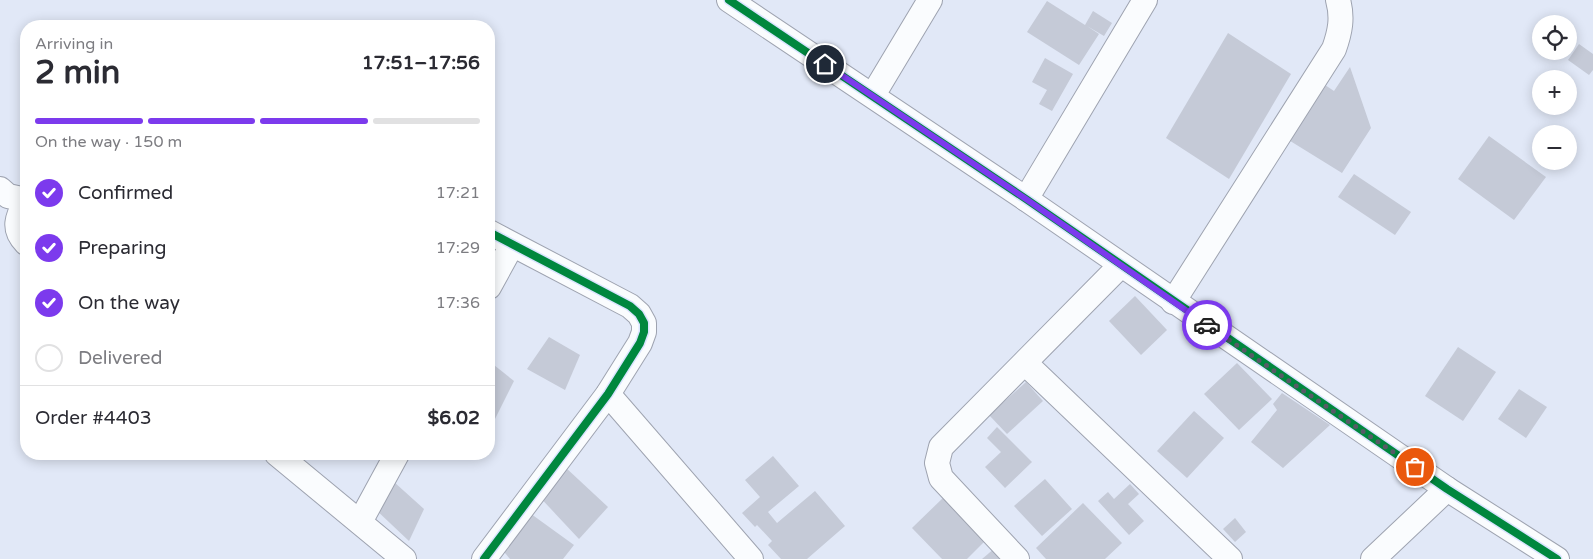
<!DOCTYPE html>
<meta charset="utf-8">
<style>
:root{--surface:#fff;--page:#f2f2f3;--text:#2b2b33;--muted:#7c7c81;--line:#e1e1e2;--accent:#7c3aed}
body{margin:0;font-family:"Varela Round",sans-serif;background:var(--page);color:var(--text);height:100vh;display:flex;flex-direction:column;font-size:19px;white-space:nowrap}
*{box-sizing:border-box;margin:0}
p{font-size:16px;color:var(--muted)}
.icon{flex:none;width:28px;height:28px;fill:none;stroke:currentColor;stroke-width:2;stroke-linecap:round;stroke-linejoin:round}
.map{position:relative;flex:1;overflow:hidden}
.panel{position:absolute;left:20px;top:20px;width:475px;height:440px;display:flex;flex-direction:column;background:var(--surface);border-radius:20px;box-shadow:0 2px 12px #0003}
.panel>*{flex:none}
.buttons{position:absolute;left:1532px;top:15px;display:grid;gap:10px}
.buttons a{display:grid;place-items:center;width:45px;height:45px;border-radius:50%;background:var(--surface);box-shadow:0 2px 12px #0003;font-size:25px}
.pin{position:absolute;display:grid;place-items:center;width:42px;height:42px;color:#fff;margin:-21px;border:2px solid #fff;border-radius:50%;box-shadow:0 1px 5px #0007}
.courier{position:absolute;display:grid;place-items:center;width:50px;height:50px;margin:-25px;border:4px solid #7c3aed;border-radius:50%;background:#fff;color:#222;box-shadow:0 1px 6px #0007}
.overview em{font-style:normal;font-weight:800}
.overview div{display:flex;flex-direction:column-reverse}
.overview{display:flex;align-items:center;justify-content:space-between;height:85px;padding:0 15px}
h1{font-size:32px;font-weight:800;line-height:38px}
.bar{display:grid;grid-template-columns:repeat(4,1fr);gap:8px 5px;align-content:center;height:60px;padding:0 15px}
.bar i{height:6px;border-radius:4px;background:var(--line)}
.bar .active{background:var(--accent)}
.bar p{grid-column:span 4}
.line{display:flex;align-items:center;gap:12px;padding:0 15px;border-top:1px solid var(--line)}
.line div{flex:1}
ol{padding:0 15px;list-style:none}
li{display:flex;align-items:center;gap:15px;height:55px}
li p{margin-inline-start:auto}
li .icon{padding:5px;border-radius:50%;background:var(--accent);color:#fff;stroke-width:4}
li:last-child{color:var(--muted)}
li i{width:28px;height:28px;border:2px solid var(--line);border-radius:50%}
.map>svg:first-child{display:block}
.building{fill:#c5cad7}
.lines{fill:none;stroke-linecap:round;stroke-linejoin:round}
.minor-casing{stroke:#9ea3b0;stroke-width:26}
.minor{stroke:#fafcfe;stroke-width:24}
.cycleway-casing{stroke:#d9e4ff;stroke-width:11}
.cycleway{stroke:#00873e;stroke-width:8}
.done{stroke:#565b67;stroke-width:5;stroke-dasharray:0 9}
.route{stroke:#7c3aed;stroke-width:6}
</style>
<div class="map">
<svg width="1593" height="559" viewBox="0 0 1593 559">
<rect width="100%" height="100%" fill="#e1e8f7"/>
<g class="building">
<path d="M 1047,1 L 1085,25 L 1093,11 L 1112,23 L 1104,36 L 1087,26 L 1099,34 L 1079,65 L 1027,32 Z"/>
<path d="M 1228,33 L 1291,74 L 1229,179 L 1166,138 Z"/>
<path d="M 1579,44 L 1593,54 L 1593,70 L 1589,75 L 1568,60 Z"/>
<path d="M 1045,58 L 1073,74 L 1052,111 L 1039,104 L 1047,90 L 1032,82 Z"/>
<path d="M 1350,67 L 1371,128 L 1342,173 L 1287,139 L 1322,83 L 1334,91 Z"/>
<path d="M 1489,136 L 1546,177 L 1514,220 L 1458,179 Z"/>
<path d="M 1354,174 L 1411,212 L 1395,235 L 1338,197 Z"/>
<path d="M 1135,296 L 1167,330 L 1141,355 L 1109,321 Z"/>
<path d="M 549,337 L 580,355 L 565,390 L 527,369 Z"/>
<path d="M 1458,347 L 1496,372 L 1463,421 L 1425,396 Z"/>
<path d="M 489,361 L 514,381 L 489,431 Z"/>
<path d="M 1237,363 L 1272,399 L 1239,430 L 1204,394 Z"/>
<path d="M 1026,382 L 1043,401 L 1007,434 L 989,415 Z"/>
<path d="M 1519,389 L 1547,407 L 1526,438 L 1498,419 Z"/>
<path d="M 1282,393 L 1330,425 L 1283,468 L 1251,442 L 1277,410 L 1273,404 Z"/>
<path d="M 1194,411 L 1224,438 L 1187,478 L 1157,451 Z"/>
<path d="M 997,427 L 1032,462 L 1005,488 L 985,467 L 1001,452 L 987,438 Z"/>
<path d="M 773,456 L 799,486 L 768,512 L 777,523 L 815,491 L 845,526 L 807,559 L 781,559 L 768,545 L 772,541 L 757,525 L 755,527 L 742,513 L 760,497 L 745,480 Z"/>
<path d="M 565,467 L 608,507 L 579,539 L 535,492 Z"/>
<path d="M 1045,479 L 1072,509 L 1042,536 L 1014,506 Z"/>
<path d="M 394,482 L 424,509 L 409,541 L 373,507 Z"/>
<path d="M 1130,484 L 1139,494 L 1128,504 L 1144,521 L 1129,535 L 1098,501 L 1108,492 L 1114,499 Z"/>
<path d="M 946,495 L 988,538 L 967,559 L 942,559 L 912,528 Z"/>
<path d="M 1083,503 L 1122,543 L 1105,559 L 1046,559 L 1036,548 Z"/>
<path d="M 527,511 L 574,545 L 563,559 L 510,559 L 500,547 Z"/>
<path d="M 1235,518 L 1246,532 L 1235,542 L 1223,529 Z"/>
<path d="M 995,548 L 1004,559 L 982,559 Z"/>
</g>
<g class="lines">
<g class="minor-casing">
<g id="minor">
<path d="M 729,0 L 1026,199 L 1447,489 L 1557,559"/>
<path d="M 873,95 L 930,0"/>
<path d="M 0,189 L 8,196 L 26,200"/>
<path d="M 1026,199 L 1145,0"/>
<path d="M 26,201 C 17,217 12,229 26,243"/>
<path d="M 489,287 L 512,245"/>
<path d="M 1173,302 L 1334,49 C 1340,32 1343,18 1338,0"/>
<path d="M 1025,363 L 1230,559"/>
<path d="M 608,394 L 751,559"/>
<path d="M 277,454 L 404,559"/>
<path d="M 360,522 L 397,454"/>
<path d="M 484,559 L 608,394 L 640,343 L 644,332 L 644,323 L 639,314 L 630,306 L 489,232"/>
<path d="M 1017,559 L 941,478 L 937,463 L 941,447 L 1120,266"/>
<path d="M 1373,559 L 1447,489"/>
</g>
</g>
<use href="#minor" class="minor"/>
<g class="cycleway-casing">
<g id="cycleway">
<path d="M 729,0 L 1026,199 L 1447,489 L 1557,559"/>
<path d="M 484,559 L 608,394 L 640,343 L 644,332 L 644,323 L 639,314 L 630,306 L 489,232"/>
</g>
</g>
<use href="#cycleway" class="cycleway"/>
</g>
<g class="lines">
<path class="done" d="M 1207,325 L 1415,467"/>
<path class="route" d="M 825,64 L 1026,199 L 1207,325"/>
</g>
</svg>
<div class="buttons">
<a><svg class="icon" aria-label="locate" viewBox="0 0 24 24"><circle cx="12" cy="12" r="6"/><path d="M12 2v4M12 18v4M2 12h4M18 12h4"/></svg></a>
<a>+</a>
<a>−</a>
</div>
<div class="pin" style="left:1415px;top:467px;background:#ea580c"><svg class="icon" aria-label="bag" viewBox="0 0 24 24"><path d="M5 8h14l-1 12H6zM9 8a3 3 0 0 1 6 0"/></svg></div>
<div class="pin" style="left:825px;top:64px;background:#1f2937"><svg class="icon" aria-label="home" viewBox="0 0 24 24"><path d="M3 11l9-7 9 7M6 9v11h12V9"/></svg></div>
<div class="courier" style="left:1207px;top:325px"><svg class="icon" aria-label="car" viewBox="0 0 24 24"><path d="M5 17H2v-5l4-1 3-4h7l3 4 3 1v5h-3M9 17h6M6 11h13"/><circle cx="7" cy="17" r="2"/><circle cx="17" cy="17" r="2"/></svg></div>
<section class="panel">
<div class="overview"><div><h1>2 min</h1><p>Arriving in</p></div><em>17:51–17:56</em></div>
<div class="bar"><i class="active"></i><i class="active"></i><i class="active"></i><i></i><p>On the way · 150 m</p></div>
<ol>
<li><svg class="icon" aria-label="check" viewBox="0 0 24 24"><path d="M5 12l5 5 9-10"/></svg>Confirmed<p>17:21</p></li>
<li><svg class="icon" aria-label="check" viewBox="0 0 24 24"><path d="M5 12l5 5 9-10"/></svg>Preparing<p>17:29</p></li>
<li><svg class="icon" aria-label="check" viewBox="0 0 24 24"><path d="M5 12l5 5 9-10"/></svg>On the way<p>17:36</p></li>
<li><i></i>Delivered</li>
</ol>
<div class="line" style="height:65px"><div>Order #4403</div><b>$6.02</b></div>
</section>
</div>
